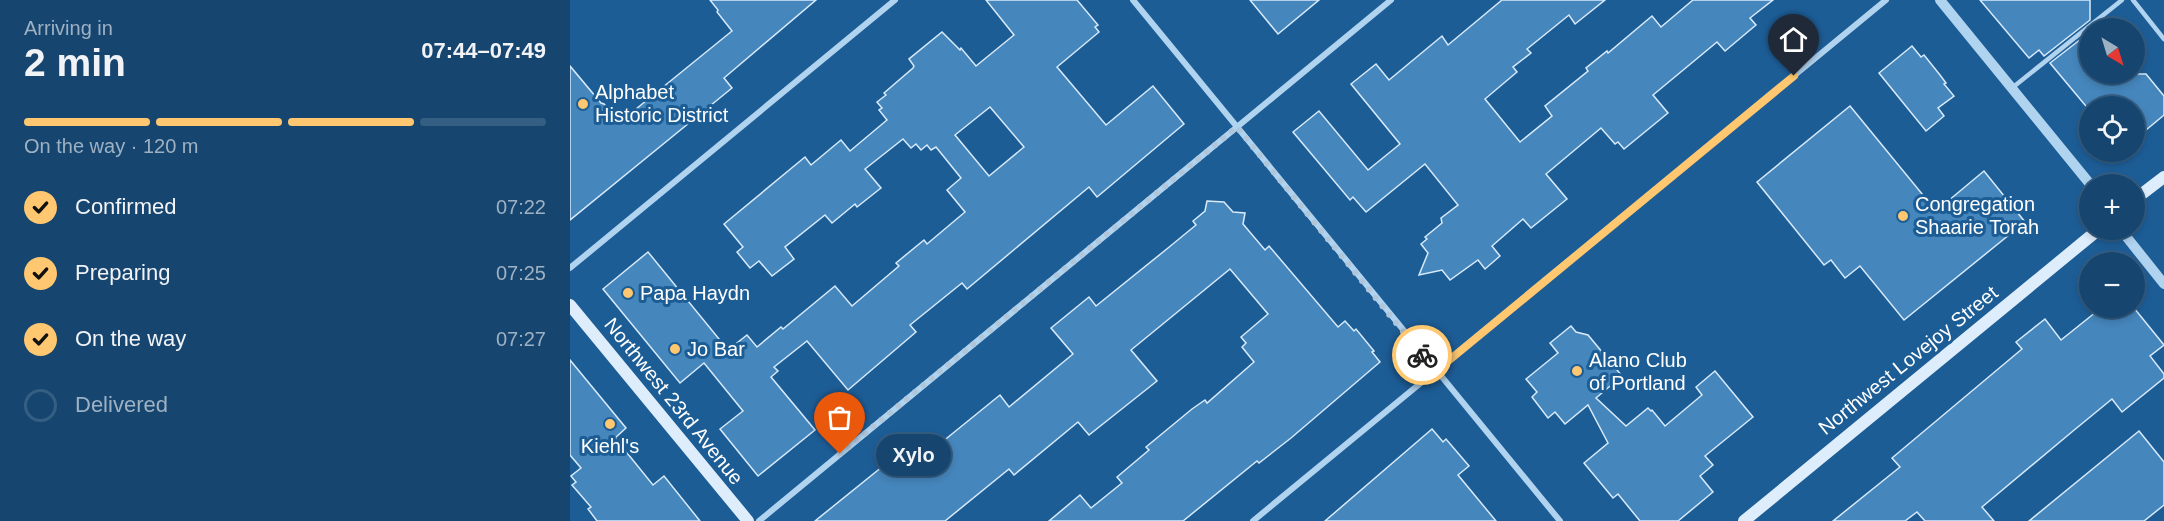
<!DOCTYPE html>
<meta charset="utf-8">
<style>
:root{--surface:#164670;--page:#1f4d75;--text:#f1f3f6;--muted:#9eb1c3;--line:#355e83;--accent:#ffc76f}
body{margin:0;font-family:Helvetica,sans-serif;background:var(--page);color:var(--text);height:100vh;display:flex;flex-direction:column;font-size:22px;white-space:nowrap}
*{box-sizing:border-box;margin:0}
p{font-size:20px;color:var(--muted)}
.icon{flex:none;width:33px;height:33px;fill:none;stroke:currentColor;stroke-width:2;stroke-linecap:round;stroke-linejoin:round}
.map{position:relative;flex:1;overflow:hidden}
.side{display:flex;flex-direction:column;background:var(--surface);width:570px}
.side>*{flex:none}
.needle{width:39px;rotate:142deg}
.buttons{position:absolute;left:1509px;top:18px;display:grid;gap:12px}
.buttons a{display:grid;place-items:center;width:66px;height:66px;border-radius:50%;background:var(--surface);box-shadow:0 3px 9px #0003,0 0 0 2px var(--line);font-size:30px}
.pin{position:absolute;display:grid;place-items:center;width:51px;height:51px;color:#fff;margin:-62px -26px;border-radius:50% 50% 50% 0;rotate:-45deg;box-shadow:0 0 6px #0007}
.pin .icon{rotate:45deg}
.courier{position:absolute;display:grid;place-items:center;width:60px;height:60px;margin:-30px;border:4px solid #ffc76f;border-radius:50%;background:#fff;color:#222;box-shadow:0 2px 8px #0007}
.bubble{position:absolute;height:42px;border-radius:21px;background:var(--surface);box-shadow:0 3px 9px #0003,0 0 0 2px var(--line);font-size:20px;font-weight:600;line-height:42px;text-align:center}
.head em{font-style:normal;font-weight:600}
.head div{display:flex;flex-direction:column-reverse}
.head{display:flex;align-items:center;justify-content:space-between;height:102px;padding:0 24px}
h1{font-size:39px;font-weight:600;line-height:45px}
.bar{display:grid;grid-template-columns:repeat(4,1fr);gap:9px 6px;align-content:center;height:72px;padding:0 24px}
.bar i{height:8px;border-radius:4px;background:var(--line)}
.bar .selected{background:var(--accent)}
.bar p{grid-column:span 4}
ol{padding:0 24px;list-style:none}
li{display:flex;align-items:center;gap:18px;height:66px}
li p{margin-inline-start:auto}
li .icon{padding:6px;border-radius:50%;background:var(--accent);color:#111;stroke-width:4}
li:last-child{color:var(--muted)}
li i{width:33px;height:33px;border:3px solid var(--line);border-radius:50%}
main{display:flex;flex:1;min-height:0}
.map>svg:first-child{display:block}
.building{fill:#4586bc;stroke:#d7eafb;stroke-width:1.5;fill-rule:evenodd}
.lines{fill:none;stroke-linecap:round;stroke-linejoin:round}
.service{stroke:#b0d3ef;stroke-width:4.5}
.minor{stroke:#b0d3ef;stroke-width:6}
.tertiary{stroke:#b0d3ef;stroke-width:10}
.secondary{stroke:#deedfb;stroke-width:12}
.done{stroke:#b0c6da;stroke-width:6;stroke-dasharray:0 10.8}
.route{stroke:#ffc76f;stroke-width:8}
.poi-dot{fill:#ffc76f;stroke:#1d5d96;stroke-width:2}
.labels{text-anchor:middle;dominant-baseline:central;stroke-width:6;stroke-linejoin:round;paint-order:stroke}
.poi-label{font-size:20px;fill:#fff;stroke:#1d5d96;text-anchor:start}
.street-label{font-size:20px;fill:#fff;stroke:#1d5d96}
</style>
<main>
<section class="side">
<div class="head"><div><h1>2 min</h1><p>Arriving in</p></div><em>07:44–07:49</em></div>
<div class="bar"><i class="selected"></i><i class="selected"></i><i class="selected"></i><i></i><p>On the way · 120 m</p></div>
<ol>
<li><svg class="icon" aria-label="check" viewBox="0 0 24 24"><path d="M5 12l5 5 9-10"/></svg>Confirmed<p>07:22</p></li>
<li><svg class="icon" aria-label="check" viewBox="0 0 24 24"><path d="M5 12l5 5 9-10"/></svg>Preparing<p>07:25</p></li>
<li><svg class="icon" aria-label="check" viewBox="0 0 24 24"><path d="M5 12l5 5 9-10"/></svg>On the way<p>07:27</p></li>
<li><i></i>Delivered</li>
</ol>
</section>
<div class="map">
<svg width="1594" height="521" viewBox="0 0 1594 521">
<rect width="100%" height="100%" fill="#1d5d96"/>
<g class="building">
<path d="M 140,0 L 246,0 L 154,78 L 162,88 L 0,220 L 0,66 L 31,103 L 34,104 L 50,122 L 162,31 L 147,12 L 148,10 Z"/>
<path d="M 416,0 L 507,0 L 528,25 L 525,27 L 529,32 L 487,67 L 536,125 L 583,86 L 614,124 L 527,197 L 519,187 L 397,289 L 392,283 L 340,325 L 346,332 L 278,390 L 237,341 L 204,367 L 208,371 L 201,377 L 245,430 L 188,476 L 150,429 L 173,411 L 134,363 L 110,383 L 33,289 L 78,252 L 158,350 L 177,335 L 187,347 L 211,327 L 213,329 L 265,286 L 282,306 L 329,266 L 326,263 L 354,240 L 357,244 L 395,212 L 377,190 L 391,178 L 366,147 L 361,150 L 357,145 L 351,150 L 346,144 L 341,148 L 333,139 L 295,169 L 311,188 L 287,207 L 285,204 L 262,223 L 255,215 L 215,247 L 224,259 L 202,276 L 189,261 L 180,268 L 167,252 L 173,247 L 154,224 L 235,157 L 241,165 L 271,140 L 280,151 L 317,120 L 309,110 L 312,108 L 307,102 L 316,95 L 314,93 L 343,68 L 344,66 L 339,59 L 372,32 L 390,50 L 391,48 L 406,66 L 444,35 ZM 420,107 L 454,147 L 419,176 L 385,135 Z"/>
<path d="M 680,0 L 749,0 L 708,34 Z"/>
<path d="M 932,0 L 1035,0 L 1005,24 L 999,15 L 957,49 L 961,53 L 943,67 L 947,72 L 915,99 L 950,142 L 982,116 L 975,106 L 1018,71 L 1016,68 L 1037,51 L 1038,53 L 1082,16 L 1091,27 L 1123,0 L 1203,0 L 1180,18 L 1186,25 L 1155,51 L 1147,42 L 1083,95 L 1098,113 L 1054,149 L 1048,142 L 1045,144 L 1031,128 L 976,174 L 997,199 L 961,228 L 953,219 L 922,246 L 930,256 L 915,269 L 908,260 L 880,280 L 872,270 L 849,275 L 858,253 L 851,244 L 857,239 L 855,237 L 872,223 L 871,218 L 888,205 L 855,164 L 796,212 L 783,197 L 780,200 L 723,132 L 749,111 L 798,170 L 830,144 L 781,84 L 806,64 L 819,80 L 872,36 L 878,45 Z"/>
<path d="M 1410,0 L 1520,0 L 1520,20 L 1474,56 L 1469,50 L 1459,58 Z"/>
<path d="M 1520,32 L 1520,74 L 1576,74 L 1594,96 L 1594,115 L 1564,140 L 1564,106 L 1520,106 L 1520,111 L 1480,63 Z"/>
<path d="M 1342,46 L 1351,57 L 1354,55 L 1370,75 L 1376,83 L 1374,84 L 1384,96 L 1368,108 L 1374,116 L 1356,131 L 1309,73 Z"/>
<path d="M 1280,106 L 1366,211 L 1414,171 L 1455,222 L 1334,320 L 1290,266 L 1275,278 L 1261,260 L 1254,265 L 1187,182 Z"/>
<path d="M 637,201 L 654,202 L 663,212 L 675,213 L 673,224 L 695,250 L 699,246 L 768,327 L 775,321 L 784,331 L 786,329 L 804,351 L 802,352 L 810,362 L 721,438 L 689,463 L 687,461 L 613,521 L 479,521 L 510,495 L 521,508 L 552,483 L 547,477 L 579,450 L 576,447 L 622,409 L 635,400 L 637,403 L 684,362 L 672,347 L 676,343 L 671,337 L 698,314 L 660,269 L 561,350 L 587,381 L 519,435 L 508,422 L 444,475 L 439,469 L 375,521 L 245,521 L 328,454 L 340,468 L 430,395 L 439,407 L 503,354 L 481,328 L 519,297 L 526,306 L 598,248 L 626,225 L 623,221 L 635,211 Z"/>
<path d="M 1531,308 L 1564,308 L 1594,345 L 1580,356 L 1594,374 L 1594,378 L 1552,412 L 1542,399 L 1503,431 L 1412,507 L 1424,521 L 1355,521 L 1347,512 L 1335,521 L 1263,521 L 1330,467 L 1322,458 L 1452,349 L 1446,342 L 1475,319 L 1491,340 Z"/>
<path d="M 1001,326 L 1006,332 L 1018,335 L 1052,376 L 1026,398 L 1056,426 L 1078,408 L 1081,411 L 1082,410 L 1095,426 L 1132,395 L 1126,387 L 1145,371 L 1183,417 L 1135,456 L 1143,465 L 1130,476 L 1143,492 L 1108,521 L 1070,521 L 1048,494 L 1043,498 L 1014,463 L 1038,443 L 1018,405 L 995,424 L 985,412 L 978,418 L 962,397 L 967,392 L 956,379 L 988,353 L 980,343 Z"/>
<path d="M 0,360 L 56,428 L 45,438 L 83,485 L 94,476 L 130,521 L 27,521 L 18,509 L 21,507 L 2,485 L 6,482 L 1,476 L 11,468 L 0,455 Z"/>
<path d="M 862,429 L 873,442 L 876,439 L 899,466 L 888,475 L 926,521 L 755,521 Z"/>
<path d="M 1569,431 L 1594,462 L 1594,505 L 1574,521 L 1459,521 Z"/>
</g>
<g class="lines">
<g class="service">
<path d="M 1563,0 L 1594,39"/>
<path d="M 1442,88 L 1552,0"/>
</g>
<g class="minor">
<path d="M 563,0 L 990,521"/>
<path d="M 0,268 L 325,0"/>
<path d="M 189,521 L 821,0"/>
<path d="M 683,521 L 1316,0"/>
</g>
<g class="tertiary">
<path d="M 1370,0 L 1520,184"/>
<path d="M 1551,230 L 1594,284"/>
</g>
<g class="secondary">
<path d="M 1564,200 L 1594,177"/>
<path d="M 0,305 L 178,521"/>
<path d="M 1174,521 L 1528,230"/>
</g>
</g>
<g class="lines">
<path class="done" d="M 270,454 L 667,127 L 852,355"/>
<path class="route" d="M 852,355 L 866,371 L 1224,76"/>
</g>
<g class="poi-dot">
<circle cx="13" cy="104" r="6"/>
<circle cx="1333" cy="216" r="6"/>
<circle cx="58" cy="293" r="6"/>
<circle cx="105" cy="349" r="6"/>
<circle cx="1007" cy="371" r="6"/>
<circle cx="40" cy="424" r="6"/>
</g>
<g class="labels">
<g class="poi-label">
<text x="25" y="92">Alphabet<tspan x="25" dy="23">Historic District</tspan></text>
<text x="1345" y="204">Congregation<tspan x="1345" dy="23">Shaarie Torah</tspan></text>
<text x="70" y="293">Papa Haydn</text>
<text x="117" y="349">Jo Bar</text>
<text x="1019" y="360">Alano Club<tspan x="1019" dy="23">of Portland</tspan></text>
<text x="40" y="446" text-anchor="middle">Kiehl's</text>
</g>
<g class="street-label">
<text transform="translate(1338 360) rotate(-39)">Northwest Lovejoy Street</text>
<text transform="translate(104 401) rotate(51)">Northwest 23rd Avenue</text>
</g>
</g>
</svg>
<div class="buttons">
<a><svg class="needle" viewBox="-14 -14 28 28"><path d="M0-13l5 13h-10z" fill="#e53935"/><path d="M0 13l5-13h-10z" fill="#9eb1c3"/></svg></a>
<a><svg class="icon" aria-label="locate" viewBox="0 0 24 24"><circle cx="12" cy="12" r="6"/><path d="M12 2v4M12 18v4M2 12h4M18 12h4"/></svg></a>
<a>+</a>
<a>−</a>
</div>
<div class="pin" style="left:270px;top:454px;background:#ea580c"><svg class="icon" aria-label="bag" viewBox="0 0 24 24"><path d="M5 8h14l-1 12H6zM9 8a3 3 0 0 1 6 0"/></svg></div>
<div class="pin" style="left:1224px;top:76px;background:#1f2937"><svg class="icon" aria-label="home" viewBox="0 0 24 24"><path d="M3 11l9-7 9 7M6 9v11h12V9"/></svg></div>
<div class="courier" style="left:852px;top:355px"><svg class="icon" aria-label="bike" viewBox="0 0 24 24"><circle cx="6" cy="16" r="4"/><circle cx="18" cy="16" r="4"/><path d="M6 16l4-8h5l3 8M10 8l3 8H6M13 5h3"/></svg></div>
<div class="bubble" style="left:306px;top:434px;width:75px">Xylo</div>
</div>
</main>
